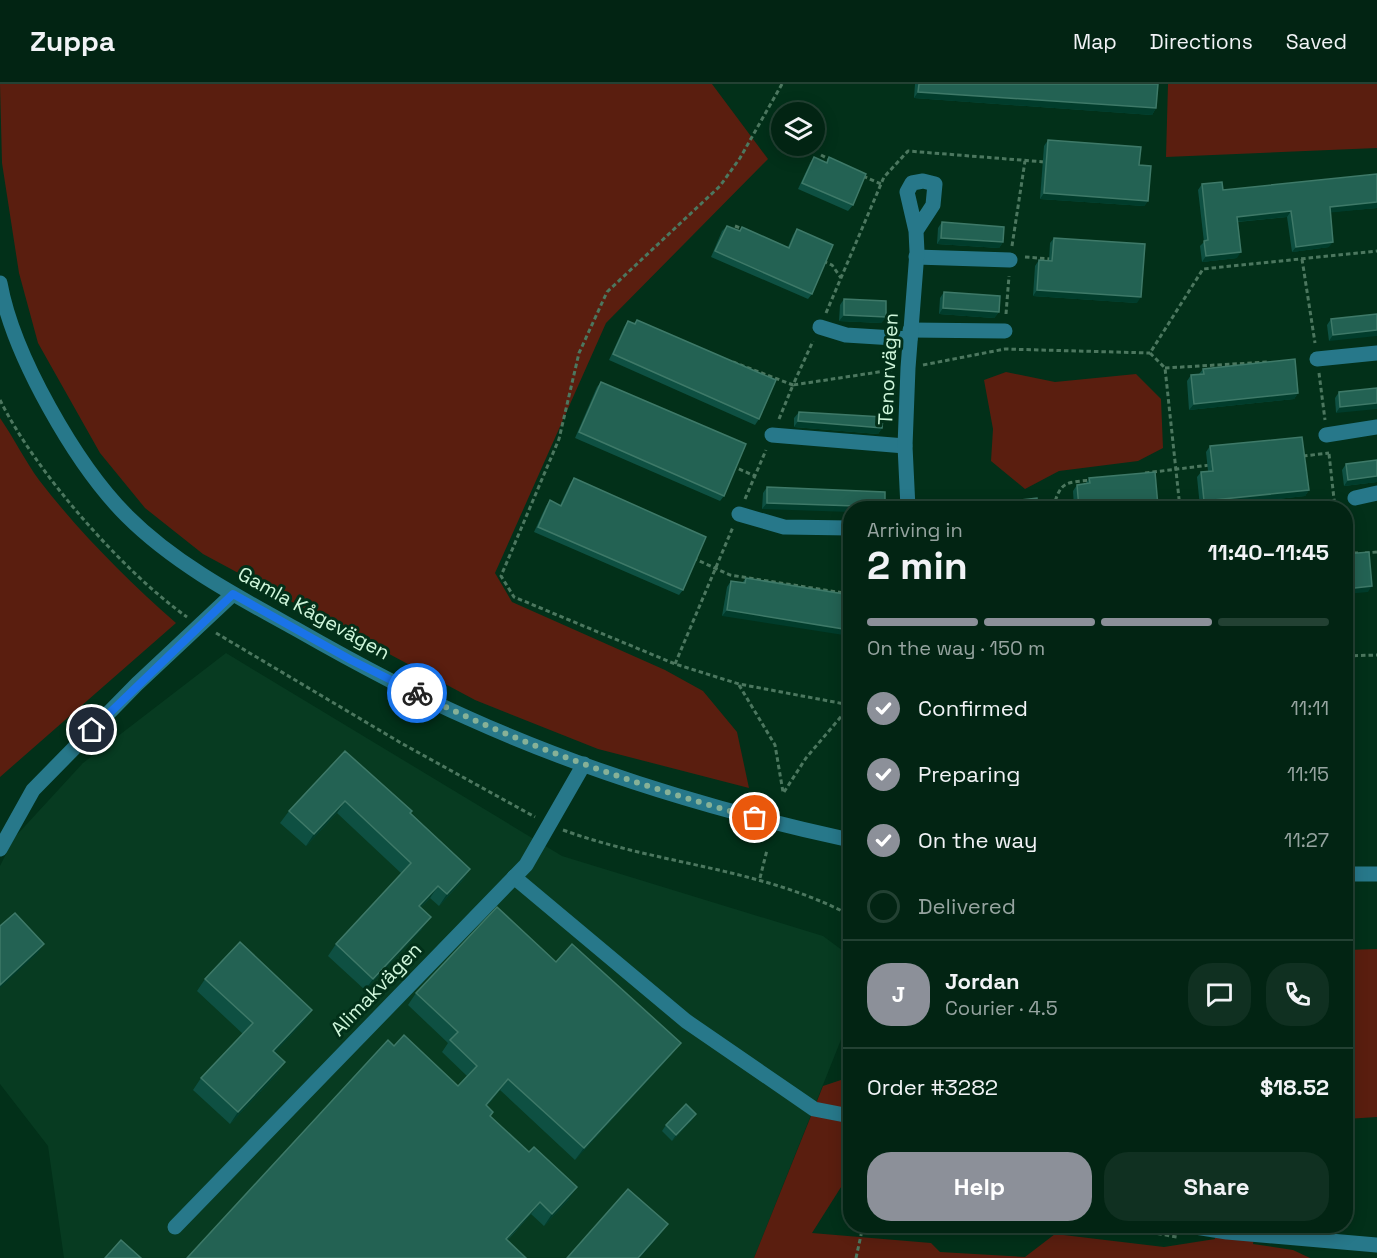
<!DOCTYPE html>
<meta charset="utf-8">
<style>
:root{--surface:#022413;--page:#103021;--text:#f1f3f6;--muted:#96a4a0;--line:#234133;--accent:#8c9099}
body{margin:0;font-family:"Space Grotesk",sans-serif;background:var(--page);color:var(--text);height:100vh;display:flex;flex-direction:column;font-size:22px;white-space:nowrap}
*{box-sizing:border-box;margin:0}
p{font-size:20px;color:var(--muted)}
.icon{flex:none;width:33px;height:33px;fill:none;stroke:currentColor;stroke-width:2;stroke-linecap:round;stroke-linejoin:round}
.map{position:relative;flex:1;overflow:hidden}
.panel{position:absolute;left:843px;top:417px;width:510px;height:732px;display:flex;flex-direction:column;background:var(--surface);border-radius:24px;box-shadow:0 3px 15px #0003,0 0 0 2px var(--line)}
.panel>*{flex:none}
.fabs{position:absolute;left:771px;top:18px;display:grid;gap:12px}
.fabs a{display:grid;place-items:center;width:54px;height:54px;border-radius:50%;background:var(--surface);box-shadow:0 3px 15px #0003,0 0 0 2px var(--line);font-size:30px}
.pin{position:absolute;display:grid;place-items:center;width:51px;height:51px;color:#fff;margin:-26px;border:3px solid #fff;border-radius:50%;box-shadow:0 2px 6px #0007}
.courier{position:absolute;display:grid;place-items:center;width:60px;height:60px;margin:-30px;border:4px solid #1a73e8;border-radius:50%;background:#fff;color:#222;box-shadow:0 2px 8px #0007}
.head em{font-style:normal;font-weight:600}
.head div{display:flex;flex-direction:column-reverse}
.head{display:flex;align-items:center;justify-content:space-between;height:102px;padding:0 24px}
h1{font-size:39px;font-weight:600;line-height:45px}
.bar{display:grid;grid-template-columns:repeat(4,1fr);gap:9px 6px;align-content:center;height:72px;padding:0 24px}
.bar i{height:8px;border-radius:4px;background:var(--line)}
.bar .active{background:var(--accent)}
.bar p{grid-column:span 4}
.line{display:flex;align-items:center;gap:15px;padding:0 24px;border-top:2px solid var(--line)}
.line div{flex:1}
.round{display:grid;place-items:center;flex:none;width:63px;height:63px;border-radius:24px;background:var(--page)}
ol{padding:0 24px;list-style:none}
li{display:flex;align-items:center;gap:18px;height:66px}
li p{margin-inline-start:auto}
li .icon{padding:6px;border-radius:50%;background:var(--accent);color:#fff;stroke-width:4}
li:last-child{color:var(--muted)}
li i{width:33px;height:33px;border:3px solid var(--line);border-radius:50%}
.button{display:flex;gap:12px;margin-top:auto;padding:12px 24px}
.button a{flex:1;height:69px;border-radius:24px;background:var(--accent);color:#fff;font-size:24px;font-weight:600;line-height:69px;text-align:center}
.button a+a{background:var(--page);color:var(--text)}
header{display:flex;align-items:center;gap:36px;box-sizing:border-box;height:84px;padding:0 30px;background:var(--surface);border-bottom:2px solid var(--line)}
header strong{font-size:28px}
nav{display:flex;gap:33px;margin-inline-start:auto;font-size:21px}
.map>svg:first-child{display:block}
.built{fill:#073b21}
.green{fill:#5a1e0f}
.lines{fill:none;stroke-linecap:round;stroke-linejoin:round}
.path{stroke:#4c775f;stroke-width:3;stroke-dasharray:4.5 3;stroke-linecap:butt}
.minor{stroke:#27788a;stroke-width:15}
.wall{fill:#0e5042}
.shaded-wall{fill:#013c2b}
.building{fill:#236253;stroke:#3e7968;stroke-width:1.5}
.done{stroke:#87b197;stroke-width:6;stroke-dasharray:0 10.8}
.route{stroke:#1a73e8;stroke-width:8}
.labels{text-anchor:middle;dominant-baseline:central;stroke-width:6;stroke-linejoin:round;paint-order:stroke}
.street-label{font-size:20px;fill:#cff6db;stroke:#023019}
</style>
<header>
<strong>Zuppa</strong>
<nav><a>Map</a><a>Directions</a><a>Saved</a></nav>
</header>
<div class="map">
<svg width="1377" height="1174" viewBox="0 0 1377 1174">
<rect width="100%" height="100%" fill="#023019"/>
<path class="built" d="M 226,569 L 562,772 L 823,852 L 850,872 L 850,933 L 754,1174 L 64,1174 L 48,1062 L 0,1000 L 0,782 L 14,754 L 83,679 Z"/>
<g class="green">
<path d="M 0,0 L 712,0 L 768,75 L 606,239 L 495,489 L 512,518 L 665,586 L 703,607 L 737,648 L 749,704 L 598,665 L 475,616 L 203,470 L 145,424 L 100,369 L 38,259 L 19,189 L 2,79 Z"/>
<path d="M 1168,0 L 1377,0 L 1377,64 L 1166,73 Z"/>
<path d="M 1006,288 L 1055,298 L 1136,290 L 1161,315 L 1163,364 L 1138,377 L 1059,387 L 1025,405 L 991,377 L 993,345 L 984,296 Z"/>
<path d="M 0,334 C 14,354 25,377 39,396 C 80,449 126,495 176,539 L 0,693 Z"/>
<path d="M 1377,865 L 1377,1033 L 1346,1035 L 1346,866 Z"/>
<path d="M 850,993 L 850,1078 L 848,1092 L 812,1149 L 931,1159 L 940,1168 L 1025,1173 L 1055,1150 L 1164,1163 L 1215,1155 L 1215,1142 L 1256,1142 L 1253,1160 L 1293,1166 L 1310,1174 L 754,1174 L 823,1002 Z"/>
</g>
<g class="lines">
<g class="path">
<path d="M 782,0 L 740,74 L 720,102 L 607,208 L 579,269 L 559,355 L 501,492 L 514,513 L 675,580 L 739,600 L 850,621"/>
<path d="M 821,71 L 830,76"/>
<path d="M 863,92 L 881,100"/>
<path d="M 735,142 L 745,146"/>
<path d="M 1012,162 L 1025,77"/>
<path d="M 1025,173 L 1051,175"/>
<path d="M 1302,175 L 1315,259"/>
<path d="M 823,177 L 832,181 L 841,194"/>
<path d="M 826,229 L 884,93 L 908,67 L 1045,78"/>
<path d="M 1006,230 L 1009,192"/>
<path d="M 733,278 L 793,301 L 813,257"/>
<path d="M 923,281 L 1005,265 L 1150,269"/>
<path d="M 1165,284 L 1268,278"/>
<path d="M 1319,289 L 1325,336"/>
<path d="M 0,316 C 35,387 122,487 187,533"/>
<path d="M 779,335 L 793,301 L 892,286"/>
<path d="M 1329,370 L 1335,424"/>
<path d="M 1303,372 L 1329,369"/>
<path d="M 732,382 L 755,392"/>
<path d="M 1145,389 L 1210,381"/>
<path d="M 745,415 L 766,366"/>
<path d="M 1053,424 C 1061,397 1064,399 1091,396"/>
<path d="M 1180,424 L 1165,284 L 1150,269 L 1203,185 L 1377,167"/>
<path d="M 1346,469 L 1359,469"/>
<path d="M 1365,469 L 1377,468"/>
<path d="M 693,474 L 730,491 L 850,510"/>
<path d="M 216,549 L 401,659 L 535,733"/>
<path d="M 1346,572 L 1377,571"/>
<path d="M 675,580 L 733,443"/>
<path d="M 739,601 L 775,661 L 783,708"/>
<path d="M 784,708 L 806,674 L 850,622"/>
<path d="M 563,746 C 659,781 758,783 850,831"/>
<path d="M 760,794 L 767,766"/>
<path d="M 1113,1142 L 1177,1153"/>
<path d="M 856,1174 L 863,1142"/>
</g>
<g class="minor">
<path d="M 916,173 L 1010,176"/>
<path d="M 0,199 C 13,271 76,381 127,432 C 175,480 238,513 296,545 C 352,577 409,608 468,634 C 590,689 720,728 850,756"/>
<path d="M 820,243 L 846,251 L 910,255"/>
<path d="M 910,246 L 1005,247"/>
<path d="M 1317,275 L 1377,269"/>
<path d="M 772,351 L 905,362"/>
<path d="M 1326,351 L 1377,343"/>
<path d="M 1355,414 L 1377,409"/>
<path d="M 908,424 L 905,362 L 908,284 L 917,168 L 916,147 L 907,108 L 912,99 L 923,97 L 935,100 L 933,121 L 916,147"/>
<path d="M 739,430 L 784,443 L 850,444"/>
<path d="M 0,765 L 33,706 L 137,600 L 233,510"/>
<path d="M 1346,790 L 1377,790"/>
<path d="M 514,793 L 686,937 L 814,1025 L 850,1032"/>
<path d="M 1189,1142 L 1227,1148 L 1377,1161"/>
<path d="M 175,1143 L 526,781 L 584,680"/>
</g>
</g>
<g class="wall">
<path d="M 915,0 L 1158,0 L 1156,24 L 1152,31 L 914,14 Z"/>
<path d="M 1048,56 L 1139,81 L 1148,117 L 1144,122 L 1040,115 L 1044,62 Z"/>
<path d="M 814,73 L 826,78 L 829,73 L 853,121 L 848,127 L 798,105 L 810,79 Z"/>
<path d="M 1202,100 L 1223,106 L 1377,124 L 1330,128 L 1329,163 L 1292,168 L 1287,133 L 1238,138 L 1237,174 L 1202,178 L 1200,162 L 1204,158 L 1198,106 Z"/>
<path d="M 942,138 L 1003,158 L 999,164 L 937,160 L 938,144 Z"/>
<path d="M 727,142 L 739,147 L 742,143 L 788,163 L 793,151 L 797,145 L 812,210 L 808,215 L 711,173 L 722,147 Z"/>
<path d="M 1054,154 L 1137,219 L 1033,212 L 1035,182 L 1039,176 L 1049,177 L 1050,159 Z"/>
<path d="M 944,208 L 999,228 L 994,234 L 939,230 L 940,214 Z"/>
<path d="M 844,215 L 886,233 L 881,239 L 839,237 L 840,221 Z"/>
<path d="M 1377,230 L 1329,257 L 1327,241 L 1331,235 Z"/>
<path d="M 637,236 L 759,335 L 755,341 L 609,276 L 624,243 L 628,237 L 634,239 Z"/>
<path d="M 1203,285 L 1298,309 L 1294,315 L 1189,326 L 1187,297 L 1191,291 L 1199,290 Z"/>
<path d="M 601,298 L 724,412 L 720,417 L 575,354 L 597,303 Z"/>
<path d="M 1377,304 L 1336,329 L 1335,314 L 1339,308 Z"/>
<path d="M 799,328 L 882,344 L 878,350 L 794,343 L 794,334 Z"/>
<path d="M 1210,362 L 1309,406 L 1305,412 L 1200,423 L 1197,393 L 1201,388 L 1208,387 L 1206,368 Z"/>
<path d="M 1377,376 L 1377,398 L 1344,402 L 1342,386 L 1346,380 Z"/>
<path d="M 574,394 L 683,506 L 679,511 L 534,448 L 546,422 L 550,416 L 560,421 L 570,400 Z"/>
<path d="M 1089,395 L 1156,424 L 1074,424 L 1073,407 L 1077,401 L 1085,400 Z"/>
<path d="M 767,403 L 885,423 L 884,424 L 762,425 L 763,409 Z"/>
<path d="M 746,494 L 850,511 L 722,532 L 727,503 L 731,497 L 742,499 Z"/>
<path d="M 345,667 L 470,785 L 462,797 L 439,822 L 430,814 L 420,824 L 422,845 L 365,906 L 328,872 L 336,860 L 402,790 L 337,729 L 306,762 L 280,739 L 289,727 Z"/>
<path d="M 556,878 L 672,970 L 575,1076 L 500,1006 L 487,1022 L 490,1032 L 569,1115 L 544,1142 L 531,1130 L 507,1157 L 187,1174 L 394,962 L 458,1002 L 467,992 L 442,968 L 448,959 L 408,921 L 416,909 Z"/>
<path d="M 205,895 L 312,926 L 304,937 L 275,968 L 285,978 L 277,990 L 230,1040 L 193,1006 L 201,994 L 243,950 L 197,907 Z"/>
<path d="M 696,1030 L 692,1036 L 672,1057 L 662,1047 L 666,1041 Z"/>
</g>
<g class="shaded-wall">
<path d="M 918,8 L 1156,24 L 1152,31 L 914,14 Z"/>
<path d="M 1044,109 L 1148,117 L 1144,122 L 1040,115 Z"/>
<path d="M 1377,118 L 1377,124 L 1326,129 L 1330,123 Z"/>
<path d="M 1291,127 L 1287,133 L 1233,138 L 1237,133 Z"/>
<path d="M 941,154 L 1003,158 L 999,164 L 937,160 Z"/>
<path d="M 1333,158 L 1329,163 L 1292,168 L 1296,163 Z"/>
<path d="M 1241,168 L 1237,174 L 1202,178 L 1206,172 Z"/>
<path d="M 1037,206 L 1141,213 L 1137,219 L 1033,212 Z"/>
<path d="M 943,224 L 999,228 L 994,234 L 939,230 Z"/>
<path d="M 844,231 L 886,233 L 881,239 L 839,237 Z"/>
<path d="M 1377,246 L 1377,252 L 1329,257 L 1333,251 Z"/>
<path d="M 1298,309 L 1294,315 L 1189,326 L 1194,320 Z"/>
<path d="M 1377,319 L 1377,325 L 1336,329 L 1340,323 Z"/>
<path d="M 798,337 L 882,344 L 878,350 L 794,343 Z"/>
<path d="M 1377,392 L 1377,398 L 1344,402 L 1348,396 Z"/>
<path d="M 1309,406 L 1305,412 L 1200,423 L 1204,417 Z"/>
<path d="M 767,419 L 885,423 L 884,424 L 850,424 L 850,428 L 762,425 Z"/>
<path d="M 1158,422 L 1156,424 L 1132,424 Z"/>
<path d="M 1372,502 L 1368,508 L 1346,510 L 1346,505 Z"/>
<path d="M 727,526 L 850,546 L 850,552 L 722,532 Z"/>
<path d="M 345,717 L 337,729 L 306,762 L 314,750 Z"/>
<path d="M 470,785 L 462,797 L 439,822 L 447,810 Z"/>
<path d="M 438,802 L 430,814 L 410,834 L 419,822 Z"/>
<path d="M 431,833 L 422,845 L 365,906 L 373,895 Z"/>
<path d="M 44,860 L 38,869 L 0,904 L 0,901 Z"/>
<path d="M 312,926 L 304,937 L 265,979 L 273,967 Z"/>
<path d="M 681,959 L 672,970 L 575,1076 L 584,1064 Z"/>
<path d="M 285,978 L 277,990 L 230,1040 L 238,1028 Z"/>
<path d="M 508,995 L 500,1006 L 478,1033 L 486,1021 Z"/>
<path d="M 696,1030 L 692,1036 L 672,1057 L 676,1051 Z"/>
<path d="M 577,1103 L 569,1115 L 544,1142 L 552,1130 Z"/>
<path d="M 540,1118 L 531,1130 L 497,1167 L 506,1155 Z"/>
<path d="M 668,1140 L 660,1151 L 640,1174 L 638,1174 Z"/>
</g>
<g class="building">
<path d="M 919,0 L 1158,0 L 1156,24 L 918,8 Z"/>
<path d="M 1048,56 L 1141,63 L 1139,81 L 1151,82 L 1148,117 L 1044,109 Z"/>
<path d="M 814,73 L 827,79 L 829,73 L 866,90 L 853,121 L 802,99 Z"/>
<path d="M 1377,90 L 1377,118 L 1330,123 L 1333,158 L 1296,163 L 1291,127 L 1237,133 L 1241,168 L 1206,172 L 1204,157 L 1208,156 L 1202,100 L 1222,98 L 1223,106 Z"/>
<path d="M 942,138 L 1004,143 L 1003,158 L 941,154 Z"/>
<path d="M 727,142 L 740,147 L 742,143 L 789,164 L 797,145 L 833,161 L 812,210 L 715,167 Z"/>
<path d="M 1054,154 L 1145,160 L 1141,213 L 1037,206 L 1039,176 L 1052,177 Z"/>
<path d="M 944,208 L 1000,212 L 999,228 L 943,224 Z"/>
<path d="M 844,215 L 886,217 L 886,233 L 844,231 Z"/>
<path d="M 1377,230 L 1377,246 L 1333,251 L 1331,235 Z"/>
<path d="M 637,236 L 776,296 L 759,335 L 613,270 L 628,237 L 635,240 Z"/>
<path d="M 1295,275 L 1298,309 L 1194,320 L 1191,291 L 1204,290 L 1203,285 Z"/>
<path d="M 601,298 L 746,360 L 724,412 L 579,348 Z"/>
<path d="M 1377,304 L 1377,319 L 1340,323 L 1339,308 Z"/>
<path d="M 799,328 L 883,333 L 882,344 L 798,337 Z"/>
<path d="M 1302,353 L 1309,406 L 1204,417 L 1201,388 L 1213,387 L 1210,362 Z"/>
<path d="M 1377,376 L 1377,392 L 1348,396 L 1346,380 Z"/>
<path d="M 1155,388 L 1158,422 L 1132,424 L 1079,424 L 1077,401 L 1090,399 L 1089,394 Z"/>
<path d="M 574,394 L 706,453 L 683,506 L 538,443 L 550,416 L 561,422 Z"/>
<path d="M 767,403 L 885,408 L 885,423 L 767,419 Z"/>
<path d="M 1037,414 L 1038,424 L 949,424 Z"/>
<path d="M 1369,468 L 1372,502 L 1346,505 L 1346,470 Z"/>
<path d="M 746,494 L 850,511 L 850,546 L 727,526 L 731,497 L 745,499 Z"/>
<path d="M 345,667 L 412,727 L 410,729 L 470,785 L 447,810 L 438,802 L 419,822 L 431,833 L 373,895 L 336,860 L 411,779 L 345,717 L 314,750 L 289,727 Z"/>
<path d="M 497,823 L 556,878 L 572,860 L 681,959 L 584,1064 L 508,995 L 486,1021 L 493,1028 L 490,1032 L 529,1068 L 534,1063 L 577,1103 L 552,1130 L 540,1118 L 506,1155 L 526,1174 L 187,1174 L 388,956 L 394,962 L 404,951 L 458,1002 L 477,982 L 450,956 L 458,948 L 416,909 Z"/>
<path d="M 15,829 L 44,860 L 0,901 L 0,842 Z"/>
<path d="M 240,858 L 312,926 L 273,967 L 285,978 L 238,1028 L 201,994 L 253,939 L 205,895 Z"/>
<path d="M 686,1020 L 696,1030 L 676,1051 L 666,1041 Z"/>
<path d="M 628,1105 L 668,1140 L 638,1174 L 567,1174 Z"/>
<path d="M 121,1156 L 141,1174 L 105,1174 Z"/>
</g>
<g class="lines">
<path class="done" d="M 417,609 C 525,663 639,702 755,734"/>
<path class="route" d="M 92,646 L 233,510 L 351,576 L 417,609"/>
</g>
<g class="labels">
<g class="street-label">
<text transform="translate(888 285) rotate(-87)">Tenorvägen</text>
<text transform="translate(314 529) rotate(29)">Gamla Kågevägen</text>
<text transform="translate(376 905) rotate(-46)">Alimakvägen</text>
</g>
</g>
</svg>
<div class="fabs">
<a><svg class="icon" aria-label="layers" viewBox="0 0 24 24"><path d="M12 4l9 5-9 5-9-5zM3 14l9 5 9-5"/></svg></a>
</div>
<div class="pin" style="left:755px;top:734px;background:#ea580c"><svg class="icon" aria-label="bag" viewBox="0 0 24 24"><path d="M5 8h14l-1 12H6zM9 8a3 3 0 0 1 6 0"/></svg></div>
<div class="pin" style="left:92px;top:646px;background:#1f2937"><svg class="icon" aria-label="home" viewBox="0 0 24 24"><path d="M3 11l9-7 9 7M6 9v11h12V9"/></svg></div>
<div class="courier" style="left:417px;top:609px"><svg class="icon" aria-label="bike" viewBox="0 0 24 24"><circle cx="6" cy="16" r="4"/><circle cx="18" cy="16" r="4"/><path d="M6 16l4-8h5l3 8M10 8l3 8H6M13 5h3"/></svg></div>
<section class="panel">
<div class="head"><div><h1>2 min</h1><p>Arriving in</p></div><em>11:40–11:45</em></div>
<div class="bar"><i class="active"></i><i class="active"></i><i class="active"></i><i></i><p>On the way · 150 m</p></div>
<ol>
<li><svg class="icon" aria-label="check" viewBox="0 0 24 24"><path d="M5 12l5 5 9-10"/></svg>Confirmed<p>11:11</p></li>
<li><svg class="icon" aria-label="check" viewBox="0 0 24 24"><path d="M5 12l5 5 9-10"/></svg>Preparing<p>11:15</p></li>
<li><svg class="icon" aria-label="check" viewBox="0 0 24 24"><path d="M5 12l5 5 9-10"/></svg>On the way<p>11:27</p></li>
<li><i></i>Delivered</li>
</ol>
<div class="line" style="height:108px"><b class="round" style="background:var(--accent);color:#fff">J</b><div><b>Jordan</b><p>Courier · 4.5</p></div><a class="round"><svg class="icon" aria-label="chat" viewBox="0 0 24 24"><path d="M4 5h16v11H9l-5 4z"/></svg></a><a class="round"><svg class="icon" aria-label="phone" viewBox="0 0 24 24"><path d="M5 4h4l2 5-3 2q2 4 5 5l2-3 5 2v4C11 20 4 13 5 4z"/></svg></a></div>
<div class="line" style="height:78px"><div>Order #3282</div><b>$18.52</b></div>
<div class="button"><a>Help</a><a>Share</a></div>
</section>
</div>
